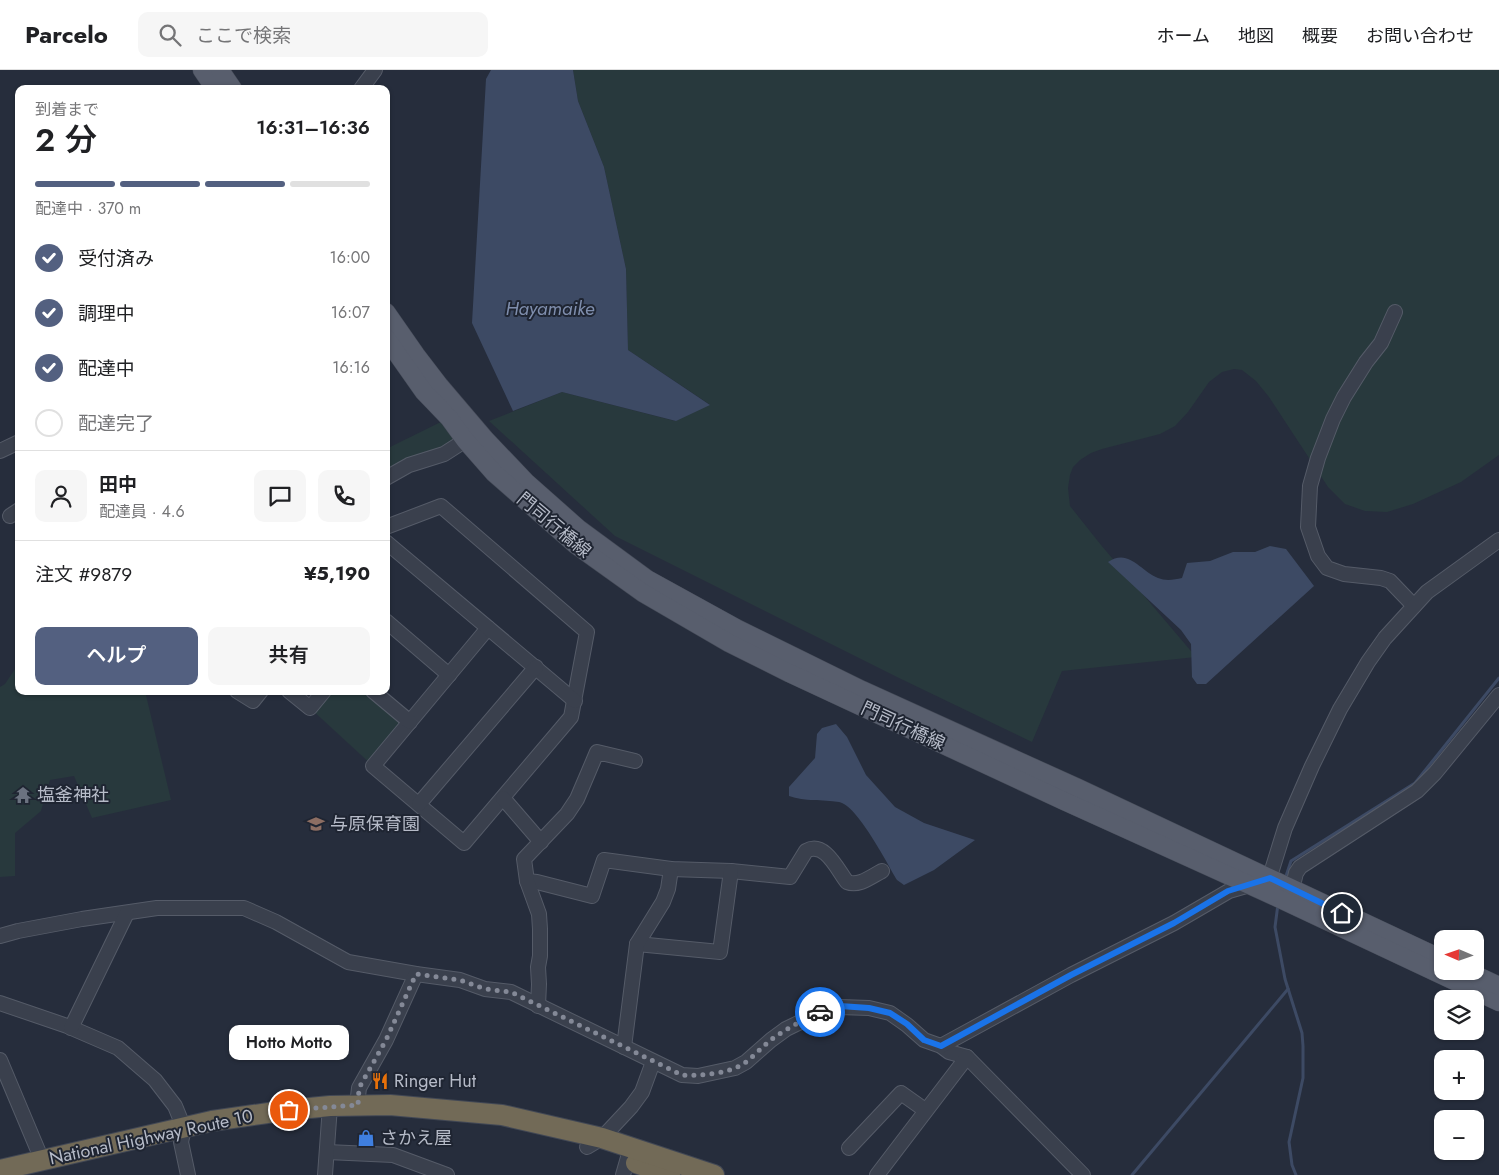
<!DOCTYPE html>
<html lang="ja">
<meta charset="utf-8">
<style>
:root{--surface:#fff;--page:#f6f6f6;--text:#202124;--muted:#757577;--line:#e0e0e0;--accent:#536080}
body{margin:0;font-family:Jost,"Noto Sans JP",sans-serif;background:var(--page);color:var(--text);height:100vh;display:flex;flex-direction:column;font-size:19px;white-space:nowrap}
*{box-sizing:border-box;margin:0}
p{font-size:16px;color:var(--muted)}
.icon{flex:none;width:28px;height:28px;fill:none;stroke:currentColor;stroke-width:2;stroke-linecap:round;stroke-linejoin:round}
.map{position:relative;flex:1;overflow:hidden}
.sheet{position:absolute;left:15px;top:15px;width:375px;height:610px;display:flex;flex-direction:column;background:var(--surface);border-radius:10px;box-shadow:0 1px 4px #0004}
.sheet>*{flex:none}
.needle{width:32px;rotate:272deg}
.controls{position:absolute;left:1434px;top:860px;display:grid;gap:10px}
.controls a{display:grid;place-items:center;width:50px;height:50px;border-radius:10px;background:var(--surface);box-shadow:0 1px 4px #0004;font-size:25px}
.pin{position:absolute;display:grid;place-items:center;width:42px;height:42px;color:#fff;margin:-21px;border:2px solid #fff;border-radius:50%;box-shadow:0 1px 5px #0007}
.courier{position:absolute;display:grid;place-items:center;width:50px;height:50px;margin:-25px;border:4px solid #1a73e8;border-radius:50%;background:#fff;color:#222;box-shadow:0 1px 6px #0007}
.bubble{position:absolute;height:35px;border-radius:10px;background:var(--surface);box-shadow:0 1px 4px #0004;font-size:16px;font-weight:600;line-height:35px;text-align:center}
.headline em{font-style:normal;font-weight:600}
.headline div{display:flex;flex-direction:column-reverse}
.headline{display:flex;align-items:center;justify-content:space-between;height:85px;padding:0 20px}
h1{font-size:32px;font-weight:600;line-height:38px}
.bar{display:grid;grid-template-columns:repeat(4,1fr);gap:8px 5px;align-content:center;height:60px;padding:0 20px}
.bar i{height:6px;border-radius:4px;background:var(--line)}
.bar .on{background:var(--accent)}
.bar p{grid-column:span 4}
.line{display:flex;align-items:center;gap:12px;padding:0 20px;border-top:1px solid var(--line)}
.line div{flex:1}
.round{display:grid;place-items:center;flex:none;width:52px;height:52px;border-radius:10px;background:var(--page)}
ol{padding:0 20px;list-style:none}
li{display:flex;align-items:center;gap:15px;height:55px}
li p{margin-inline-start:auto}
li .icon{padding:5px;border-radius:50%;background:var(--accent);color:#fff;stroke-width:4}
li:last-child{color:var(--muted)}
li i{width:28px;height:28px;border:2px solid var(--line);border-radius:50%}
.button{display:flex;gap:10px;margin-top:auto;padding:10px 20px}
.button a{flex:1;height:58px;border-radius:10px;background:var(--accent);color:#fff;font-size:20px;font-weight:600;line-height:58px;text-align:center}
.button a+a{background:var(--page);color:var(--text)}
header{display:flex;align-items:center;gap:30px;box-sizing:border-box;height:70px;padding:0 25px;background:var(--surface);border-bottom:1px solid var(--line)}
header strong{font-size:24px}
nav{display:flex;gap:28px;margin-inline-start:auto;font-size:18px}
.search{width:350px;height:45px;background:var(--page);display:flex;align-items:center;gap:12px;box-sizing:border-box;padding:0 18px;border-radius:10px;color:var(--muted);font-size:19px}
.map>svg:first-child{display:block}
.green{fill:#28393d}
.water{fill:#3d4a64}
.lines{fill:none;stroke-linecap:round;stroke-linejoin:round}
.stream{stroke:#3d4a64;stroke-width:3}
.minor-casing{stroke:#555b68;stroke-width:16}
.major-casing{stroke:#434956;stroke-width:19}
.highway-casing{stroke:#424855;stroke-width:22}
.minor{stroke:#3a404d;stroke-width:14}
.major{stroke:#585e6d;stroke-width:18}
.highway{stroke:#726a57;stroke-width:20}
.done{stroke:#848997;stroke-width:5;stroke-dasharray:0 9}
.route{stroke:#1a73e8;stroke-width:6}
.labels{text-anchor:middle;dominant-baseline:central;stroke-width:4;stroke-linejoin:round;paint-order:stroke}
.street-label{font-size:18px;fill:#b6bbc8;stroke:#1f2532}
.poi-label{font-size:18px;fill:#b6bbc8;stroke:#1f2532;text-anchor:start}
.water-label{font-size:19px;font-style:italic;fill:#7f8ead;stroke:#1f2532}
</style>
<header>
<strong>Parcelo</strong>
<div class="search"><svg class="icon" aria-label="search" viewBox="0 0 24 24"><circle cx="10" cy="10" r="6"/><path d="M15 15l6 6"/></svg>ここで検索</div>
<nav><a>ホーム</a><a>地図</a><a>概要</a><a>お問い合わせ</a></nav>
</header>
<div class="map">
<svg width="1499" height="1105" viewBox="0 0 1499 1105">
<rect width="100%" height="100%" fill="#262d3c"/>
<g class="green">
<path d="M 573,0 L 1499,0 L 1499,385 L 1461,412 L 1413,434 L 1387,442 L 1365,441 L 1345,434 L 1328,417 L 1269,327 L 1256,311 L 1242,300 L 1234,299 L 1222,302 L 1209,312 L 1188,342 L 1175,356 L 1160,364 L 1102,379 L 1091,383 L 1080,390 L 1073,397 L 1070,405 L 1068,418 L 1070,436 L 1101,475 L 1196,587 L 1062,601 L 1032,672 L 899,608 L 615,466 L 489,351 L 562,322 L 675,351 L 709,334 L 628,280 L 626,199 L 604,97 L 578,31 Z"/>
<path d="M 449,348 L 465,370 L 386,408 L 386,379 Z"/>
<path d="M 19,593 L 19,621 L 145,621 L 171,730 L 92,748 L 74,706 L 50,710 L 41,741 L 15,763 L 15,806 L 0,807 L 0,617 L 5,614 Z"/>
<path d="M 324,621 L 373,621 L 410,652 L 373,696 L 310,638 Z"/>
</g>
<g class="water">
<path d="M 491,0 L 573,0 L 578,31 L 604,97 L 626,199 L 628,280 L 710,335 L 676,351 L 562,322 L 513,341 L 472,253 L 486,9 Z"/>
<path d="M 1270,476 L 1286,479 L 1314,516 L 1206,614 L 1197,614 L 1192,607 L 1191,574 L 1181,560 L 1108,492 C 1129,478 1140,501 1158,508 C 1165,511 1174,510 1182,508 L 1187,493 L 1210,491 L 1233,482 L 1255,482 Z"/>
<path d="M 836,654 L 847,667 L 866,705 L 895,737 L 924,753 L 975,770 L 934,800 L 904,815 L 897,810 C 887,793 857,735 839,732 C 822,729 805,732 789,726 L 789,717 L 815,688 L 817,664 L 822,658 Z"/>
</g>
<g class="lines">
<g class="stream">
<path d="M 1285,809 L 1291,791 L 1415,713 L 1499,608"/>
<path d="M 1278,834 L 1275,857 L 1285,909 L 1302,963 L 1303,976 L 1303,1008 L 1289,1072 L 1292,1095 L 1296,1105"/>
<path d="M 1132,1105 L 1288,919"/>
</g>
<g class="minor-casing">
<g id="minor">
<path d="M 361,19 L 375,0"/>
<path d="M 1395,242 L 1381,273 L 1366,292 L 1344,327 L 1333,349 L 1318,388 L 1310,416 L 1308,457 L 1318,486 L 1327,498 L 1344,504 L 1381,508 L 1390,511 L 1414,536"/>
<path d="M 0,381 L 19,372"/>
<path d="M 386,408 L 409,395 L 444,384 L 472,366"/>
<path d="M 10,446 L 19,440"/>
<path d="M 386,457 L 441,436 L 587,562 L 571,647 L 464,773 L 373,696 L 488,558"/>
<path d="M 386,472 L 575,631"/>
<path d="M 386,551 L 449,605"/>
<path d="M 237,621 L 253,631 L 261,621"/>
<path d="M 289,621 L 310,638 L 324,621"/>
<path d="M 373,621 L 410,652"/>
<path d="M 503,728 L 541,772"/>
<path d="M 419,734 L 536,597"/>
<path d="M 527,811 L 537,812 L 592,826 L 604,790 L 671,799 L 731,801 L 790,807 L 806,781 C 825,770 838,801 847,812 C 859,817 872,806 882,801"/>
<path d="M 1267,816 L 1285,758 L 1312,696 L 1340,639 L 1368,592 L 1385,568 L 1427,522 L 1499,470"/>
<path d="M 1290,828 L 1296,803 L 1300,797 L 1417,721 L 1435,703 L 1499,625"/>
<path d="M 0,866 L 18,861 L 82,849 L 157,838 L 244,838 L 276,852 L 348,892 L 416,904 L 460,910 L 485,919 L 511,922 L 682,1005 L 698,1006 L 735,998 L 746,992 L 771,970 L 786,959 L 827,939 L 840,937 L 869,938 L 890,943 L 907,955 L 924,970 L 941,976 L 949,982 L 967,987 L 1083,1105"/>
<path d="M 637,874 L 720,882 L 731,801"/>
<path d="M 0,933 L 67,956 L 118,978 L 155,1010 L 175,1036 L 184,1058 L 181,1072 L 188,1105"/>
<path d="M 538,936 L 539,914 L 538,897 L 540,886 L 540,859 L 539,844 L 527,811 L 524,789 L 567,744 L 577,729 L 597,682 L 635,691"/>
<path d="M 71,958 L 127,843"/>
<path d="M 941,976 L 1071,905 L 1174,853 L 1229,821 L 1253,814"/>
<path d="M 624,977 L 637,874 L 663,832 L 668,819 L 671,799"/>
<path d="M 0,990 L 42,1090"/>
<path d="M 357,1035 L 359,1018 L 386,970 L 416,904"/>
<path d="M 587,1077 L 602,1068 L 631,1037 L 642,1022 L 653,992"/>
<path d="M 849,1078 L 901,1023 L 925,1040"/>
<path d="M 327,1082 L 393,1085 L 447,1105"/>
<path d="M 325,1105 L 330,1036"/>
<path d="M 623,1105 L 631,1077"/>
<path d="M 877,1105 L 967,987"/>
</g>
</g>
<g class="major-casing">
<g id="major">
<path d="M 202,0 L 215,19"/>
<path d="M 220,0 L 233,19"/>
<path d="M 386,242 L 416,285 L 439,315 L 485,369 L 526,412 L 579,459 L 647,509 L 736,558 L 862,620 L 1078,718 L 1442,889"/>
<path d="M 386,268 L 424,322 L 449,348 L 465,370 L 494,403 L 576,475 L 643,523 L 729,573 L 789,603 L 1064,731 L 1265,822 L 1499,932"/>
<path d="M 1467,901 L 1499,916"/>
</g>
</g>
<g class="highway-casing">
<g id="highway">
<path d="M 636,1093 L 670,1105"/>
<path d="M 0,1100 L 212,1051 L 289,1040 L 330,1036 L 390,1035 L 502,1045 L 602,1068 L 714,1105"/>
</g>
</g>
<use href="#minor" class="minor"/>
<use href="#major" class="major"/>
<use href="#highway" class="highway"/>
</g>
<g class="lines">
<path class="done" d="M 289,1040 L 358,1035 L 359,1018 L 386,970 L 416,904 L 460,910 L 485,919 L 511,922 L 682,1005 C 700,1006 730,1004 746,992 C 755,985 763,976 772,969 C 787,958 804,950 820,942"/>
<path class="route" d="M 820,942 L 827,939 L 840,936 L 869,938 L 890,943 L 907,954 L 924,970 L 941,976 L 1071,905 L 1174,853 L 1228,821 L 1270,808 L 1342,843"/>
</g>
<defs>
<g id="temple-bare" transform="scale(1.35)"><path d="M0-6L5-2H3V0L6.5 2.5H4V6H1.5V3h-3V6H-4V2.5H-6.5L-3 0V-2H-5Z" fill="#6b7280" stroke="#1f2532" stroke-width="2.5" paint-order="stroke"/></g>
<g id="school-bare" transform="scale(1.35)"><path d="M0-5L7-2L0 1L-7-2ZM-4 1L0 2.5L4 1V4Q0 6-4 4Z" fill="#8d6e63" stroke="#1f2532" stroke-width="2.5" paint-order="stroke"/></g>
<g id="restaurant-bare" transform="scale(1.35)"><path d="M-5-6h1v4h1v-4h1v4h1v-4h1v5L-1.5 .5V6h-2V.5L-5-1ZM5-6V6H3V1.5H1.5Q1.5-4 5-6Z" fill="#e8710a" stroke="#1f2532" stroke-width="2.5" paint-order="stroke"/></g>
<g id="shop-bare" transform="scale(1.35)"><path d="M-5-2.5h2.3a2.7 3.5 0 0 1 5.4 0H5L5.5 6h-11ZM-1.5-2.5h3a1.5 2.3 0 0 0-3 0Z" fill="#3f7fe0" stroke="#1f2532" stroke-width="2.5" paint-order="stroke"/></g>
</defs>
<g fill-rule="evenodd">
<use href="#temple-bare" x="23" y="725"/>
<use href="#school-bare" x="316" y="754"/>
<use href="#restaurant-bare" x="380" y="1011"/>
<use href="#shop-bare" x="366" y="1068"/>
</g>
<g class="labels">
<g class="street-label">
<text transform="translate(554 455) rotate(40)">門司行橋線</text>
<text transform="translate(903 656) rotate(25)">門司行橋線</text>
<text transform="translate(151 1067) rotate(-12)">National Highway Route 10</text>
</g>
<g class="poi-label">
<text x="37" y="725">塩釜神社</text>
<text x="330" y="754">与原保育園</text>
<text x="394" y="1011">Ringer Hut</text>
<text x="380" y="1068">さかえ屋</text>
</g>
<g class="water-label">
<text x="550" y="238">Hayamaike</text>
</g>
</g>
</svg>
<div class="controls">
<a><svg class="needle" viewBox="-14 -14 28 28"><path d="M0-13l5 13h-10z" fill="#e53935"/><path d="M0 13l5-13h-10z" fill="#757577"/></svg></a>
<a><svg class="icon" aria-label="layers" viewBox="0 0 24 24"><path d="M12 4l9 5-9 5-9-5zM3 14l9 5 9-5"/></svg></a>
<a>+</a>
<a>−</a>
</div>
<div class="pin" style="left:289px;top:1040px;background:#ea580c"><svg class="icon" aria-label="bag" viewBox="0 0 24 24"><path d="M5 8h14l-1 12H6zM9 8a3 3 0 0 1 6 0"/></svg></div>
<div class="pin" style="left:1342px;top:843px;background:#1f2937"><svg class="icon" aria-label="home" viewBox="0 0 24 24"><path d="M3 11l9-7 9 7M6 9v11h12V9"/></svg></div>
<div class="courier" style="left:820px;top:942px"><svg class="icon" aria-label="car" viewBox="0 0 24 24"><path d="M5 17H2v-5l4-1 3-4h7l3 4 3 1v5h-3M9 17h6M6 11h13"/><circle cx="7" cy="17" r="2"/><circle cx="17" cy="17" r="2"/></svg></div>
<div class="bubble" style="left:229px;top:955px;width:120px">Hotto Motto</div>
<section class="sheet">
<div class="headline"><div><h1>2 分</h1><p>到着まで</p></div><em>16:31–16:36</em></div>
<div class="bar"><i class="on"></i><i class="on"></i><i class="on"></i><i></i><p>配達中 · 370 m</p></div>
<ol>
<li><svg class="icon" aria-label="check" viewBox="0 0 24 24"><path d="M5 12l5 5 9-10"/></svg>受付済み<p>16:00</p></li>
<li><svg class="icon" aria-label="check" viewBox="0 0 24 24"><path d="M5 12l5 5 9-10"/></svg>調理中<p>16:07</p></li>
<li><svg class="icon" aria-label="check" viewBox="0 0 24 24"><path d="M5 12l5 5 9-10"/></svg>配達中<p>16:16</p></li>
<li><i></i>配達完了</li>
</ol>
<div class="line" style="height:90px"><a class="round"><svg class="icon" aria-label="person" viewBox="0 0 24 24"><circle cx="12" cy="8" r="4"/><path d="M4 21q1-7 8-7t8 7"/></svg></a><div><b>田中</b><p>配達員 · 4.6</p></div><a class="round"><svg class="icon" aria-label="chat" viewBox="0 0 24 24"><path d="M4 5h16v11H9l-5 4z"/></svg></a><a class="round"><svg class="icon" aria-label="phone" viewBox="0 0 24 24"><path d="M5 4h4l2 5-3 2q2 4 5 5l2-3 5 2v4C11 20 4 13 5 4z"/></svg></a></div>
<div class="line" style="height:65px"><div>注文 #9879</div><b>¥5,190</b></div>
<div class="button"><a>ヘルプ</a><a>共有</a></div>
</section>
</div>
